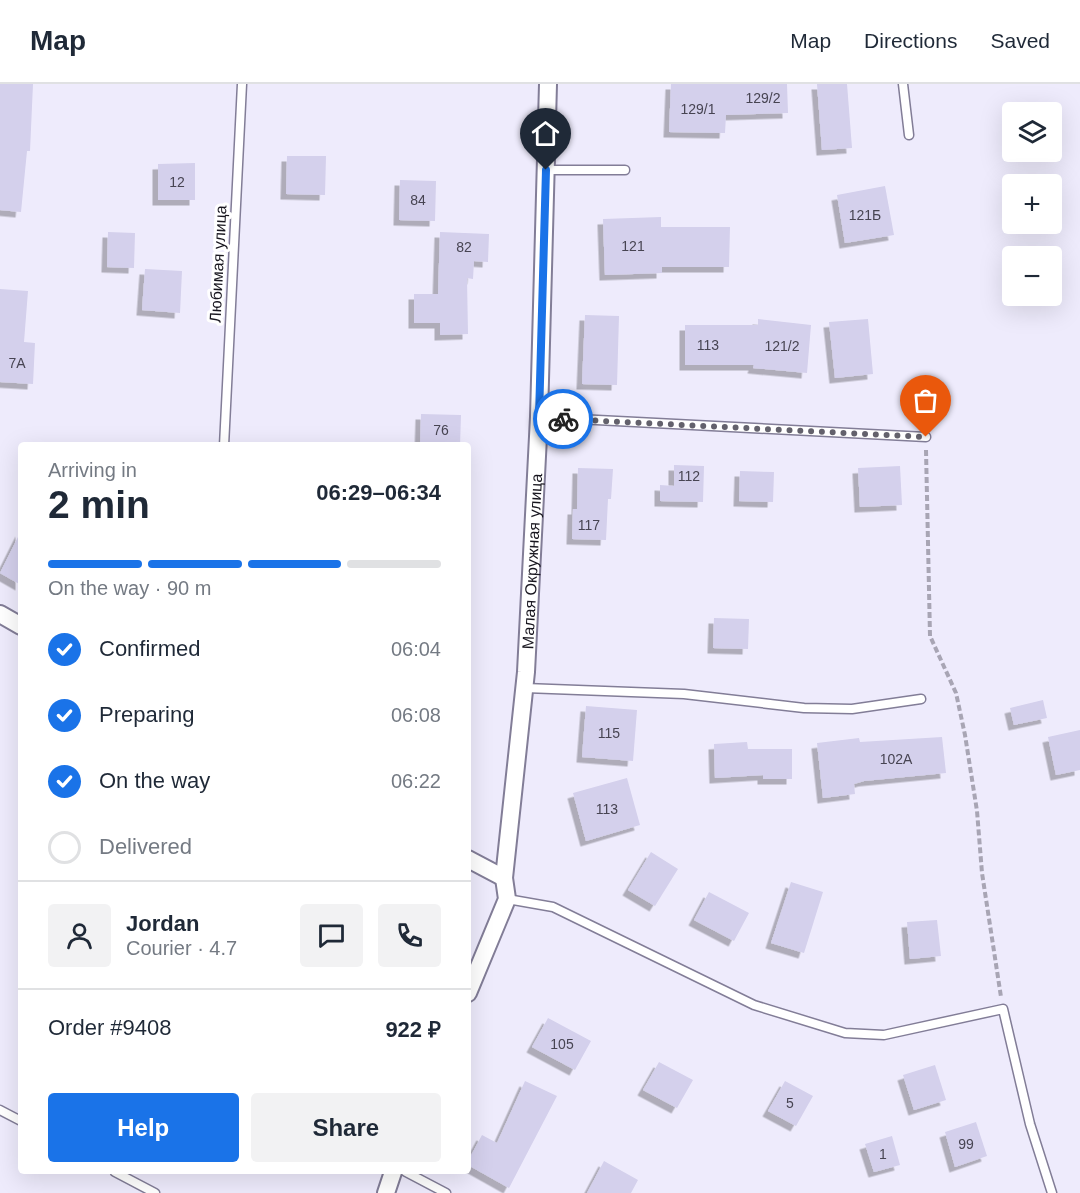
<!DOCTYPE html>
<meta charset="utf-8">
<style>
:root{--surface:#fff;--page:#f2f2f3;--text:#1f2937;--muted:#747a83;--line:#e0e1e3;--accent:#1a73e8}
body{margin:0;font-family:Helvetica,sans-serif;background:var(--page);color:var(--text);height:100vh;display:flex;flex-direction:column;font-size:22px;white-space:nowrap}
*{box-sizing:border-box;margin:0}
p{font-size:20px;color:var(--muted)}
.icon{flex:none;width:33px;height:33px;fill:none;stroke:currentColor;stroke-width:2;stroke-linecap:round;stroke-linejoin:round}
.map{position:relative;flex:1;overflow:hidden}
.sheet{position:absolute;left:18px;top:358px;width:453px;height:732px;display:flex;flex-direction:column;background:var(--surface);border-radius:6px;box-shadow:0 6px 24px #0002}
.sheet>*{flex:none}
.controls{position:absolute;left:1002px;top:18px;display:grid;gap:12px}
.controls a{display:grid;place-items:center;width:60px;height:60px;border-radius:6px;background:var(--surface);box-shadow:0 6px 24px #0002;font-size:30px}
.pin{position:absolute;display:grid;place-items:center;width:51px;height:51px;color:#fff;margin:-62px -26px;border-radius:50% 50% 50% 0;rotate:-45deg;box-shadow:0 0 6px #0007}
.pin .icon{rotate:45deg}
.courier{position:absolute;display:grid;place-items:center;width:60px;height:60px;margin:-30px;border:4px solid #1a73e8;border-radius:50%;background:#fff;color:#222;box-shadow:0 2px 8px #0007}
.headline em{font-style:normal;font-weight:800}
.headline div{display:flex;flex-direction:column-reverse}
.headline{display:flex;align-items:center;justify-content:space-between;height:102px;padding:0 30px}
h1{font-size:39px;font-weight:800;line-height:45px}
.bar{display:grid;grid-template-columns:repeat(4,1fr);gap:9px 6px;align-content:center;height:72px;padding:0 30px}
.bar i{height:8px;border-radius:4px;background:var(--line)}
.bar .active{background:var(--accent)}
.bar p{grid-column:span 4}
.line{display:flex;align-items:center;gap:15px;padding:0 30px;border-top:2px solid var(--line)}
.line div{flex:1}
.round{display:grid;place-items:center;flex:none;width:63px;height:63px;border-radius:6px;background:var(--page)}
ol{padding:0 30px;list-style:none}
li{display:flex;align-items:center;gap:18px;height:66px}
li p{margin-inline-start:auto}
li .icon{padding:6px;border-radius:50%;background:var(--accent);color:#fff;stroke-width:4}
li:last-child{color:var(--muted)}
li i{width:33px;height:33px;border:3px solid var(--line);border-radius:50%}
.button{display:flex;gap:12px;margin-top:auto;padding:12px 30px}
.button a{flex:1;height:69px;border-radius:6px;background:var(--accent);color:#fff;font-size:24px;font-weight:800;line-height:69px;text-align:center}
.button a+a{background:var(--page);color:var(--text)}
header{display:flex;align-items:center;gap:36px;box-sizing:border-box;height:84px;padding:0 30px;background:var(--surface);border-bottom:2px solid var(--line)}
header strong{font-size:28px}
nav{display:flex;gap:33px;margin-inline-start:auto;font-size:21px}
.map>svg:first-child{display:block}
.building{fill:#d4d0ec;filter:url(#shadow)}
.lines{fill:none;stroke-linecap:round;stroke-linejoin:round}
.service-casing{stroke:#827d97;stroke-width:11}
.minor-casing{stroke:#827d97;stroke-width:20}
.path{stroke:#a8a5b4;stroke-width:4;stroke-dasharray:6 3;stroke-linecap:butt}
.service{stroke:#fff;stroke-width:8}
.minor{stroke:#fff;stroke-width:16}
.done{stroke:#63616c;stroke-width:6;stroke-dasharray:0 10.8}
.route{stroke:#1a73e8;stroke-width:8}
.labels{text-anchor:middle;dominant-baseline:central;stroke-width:6;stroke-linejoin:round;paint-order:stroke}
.number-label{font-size:14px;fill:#474452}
.street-label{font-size:16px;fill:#18161f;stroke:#fff}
</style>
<header>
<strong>Map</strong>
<nav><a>Map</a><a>Directions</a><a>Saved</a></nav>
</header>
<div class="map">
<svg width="1080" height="1109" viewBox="0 0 1080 1109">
<defs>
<filter id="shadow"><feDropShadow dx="-5.5" dy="5.5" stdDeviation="0" flood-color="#0004"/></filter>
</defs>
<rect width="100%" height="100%" fill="#eeebfc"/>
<g class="building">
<path d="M 0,0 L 33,0 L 30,67 L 27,67 L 21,128 L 0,126 Z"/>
<path d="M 671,0 L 787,0 L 788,29 L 726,31 L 725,49 L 669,48 Z"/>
<path d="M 817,0 L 847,0 L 852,64 L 822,66 Z"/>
<path d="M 287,72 L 326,72 L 325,111 L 286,110 Z"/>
<path d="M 195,79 L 195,116 L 158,116 L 158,80 Z"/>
<path d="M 400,96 L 436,97 L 435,137 L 399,136 Z"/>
<path d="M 885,102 L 894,151 L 845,159 L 837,111 Z"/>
<path d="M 661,133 L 661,143 L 730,143 L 729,183 L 662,183 L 662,189 L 605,191 L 603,135 Z"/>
<path d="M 108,148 L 135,149 L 134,184 L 107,183 Z"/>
<path d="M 440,148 L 489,150 L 488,178 L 474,177 L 473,195 L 467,194 L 468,250 L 440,251 L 440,239 L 414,239 L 414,210 L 438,210 Z"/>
<path d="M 145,185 L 182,187 L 180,229 L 142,226 Z"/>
<path d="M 0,205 L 28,207 L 24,258 L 35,259 L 33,300 L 0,298 Z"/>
<path d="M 585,231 L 619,232 L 617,301 L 582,300 Z"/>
<path d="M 758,235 L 811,241 L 807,289 L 753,284 L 754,281 L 685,281 L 685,241 L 758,241 Z"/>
<path d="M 868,235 L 873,290 L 835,294 L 829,238 Z"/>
<path d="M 421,330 L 461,331 L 460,362 L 420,362 Z"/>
<path d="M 674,381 L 704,382 L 703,418 L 660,417 L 660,401 L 674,402 Z"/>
<path d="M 900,382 L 902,421 L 860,423 L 858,384 Z"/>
<path d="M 578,384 L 613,385 L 611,415 L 608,415 L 606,456 L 572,455 L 573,425 L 577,425 Z"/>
<path d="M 740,387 L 774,388 L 773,418 L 739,417 Z"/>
<path d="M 21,447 L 21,501 L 0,489 Z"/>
<path d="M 714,534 L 749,535 L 748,565 L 713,564 Z"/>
<path d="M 1043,616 L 1047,634 L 1014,641 L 1010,624 Z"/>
<path d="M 586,622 L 637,626 L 633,677 L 582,673 Z"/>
<path d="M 1080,646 L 1080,686 L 1056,691 L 1048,653 Z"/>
<path d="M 942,653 L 946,689 L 864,697 L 854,700 L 855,710 L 823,714 L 817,659 L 859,654 L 860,658 Z"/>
<path d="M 747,658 L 748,665 L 792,665 L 792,695 L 763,695 L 763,691 L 715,694 L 714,660 Z"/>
<path d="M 627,694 L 640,741 L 586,757 L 573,709 Z"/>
<path d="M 651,768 L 678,785 L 655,822 L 628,806 Z"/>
<path d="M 791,798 L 823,808 L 804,869 L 771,859 Z"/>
<path d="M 709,808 L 749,829 L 734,857 L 694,836 Z"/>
<path d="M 937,836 L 941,872 L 910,875 L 907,838 Z"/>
<path d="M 548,934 L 591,957 L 575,986 L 532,963 Z"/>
<path d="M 659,978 L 693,996 L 677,1024 L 643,1006 Z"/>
<path d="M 935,981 L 946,1016 L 914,1026 L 903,991 Z"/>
<path d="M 525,997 L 557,1012 L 509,1104 L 468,1081 L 468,1077 L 482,1051 L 497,1059 Z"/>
<path d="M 785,997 L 813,1012 L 796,1042 L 768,1027 Z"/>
<path d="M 976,1038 L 987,1072 L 955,1083 L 945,1048 Z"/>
<path d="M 892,1052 L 900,1081 L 874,1088 L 865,1060 Z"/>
<path d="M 604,1077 L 638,1096 L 631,1109 L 587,1109 Z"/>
</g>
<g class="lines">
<g class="service-casing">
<g id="service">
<path d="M 903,0 L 909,51"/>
<path d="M 546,86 L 625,86"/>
<path d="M 539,333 L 926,353"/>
<path d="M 224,362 L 242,0"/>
<path d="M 525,604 L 684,610 L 804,624 L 852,625 L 921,615"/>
<path d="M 507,815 L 553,823 L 754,921 L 845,949 L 884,951 L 1003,925 L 1030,1040 L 1052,1109"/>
<path d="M 0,1026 L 21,1037"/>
<path d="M 115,1088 L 155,1109"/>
<path d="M 406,1088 L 446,1109"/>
</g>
</g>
<g class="minor-casing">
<g id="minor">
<path d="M 0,530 L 21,542"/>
<path d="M 468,775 L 504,794"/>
<path id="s1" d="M 468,909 L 507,815 L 504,794 L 526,588 L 539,333 L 548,0"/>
<path d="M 386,1109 L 393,1088"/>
</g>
</g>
<path class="path" d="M 926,366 L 930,552 L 956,609 L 965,651 L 977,727 L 982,789 L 1001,913"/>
<use href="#service" class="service"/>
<use href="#minor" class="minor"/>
</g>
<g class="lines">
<path class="done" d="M 563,335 L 926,353"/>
<path class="route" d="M 546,86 L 539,333 L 563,335"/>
</g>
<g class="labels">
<g class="number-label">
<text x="763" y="14">129/2</text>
<text x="698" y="25">129/1</text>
<text x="177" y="98">12</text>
<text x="418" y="116">84</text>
<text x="865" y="131">121Б</text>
<text x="633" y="162">121</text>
<text x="464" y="163">82</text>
<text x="708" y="261">113</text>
<text x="782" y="262">121/2</text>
<text x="17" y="279">7А</text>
<text x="441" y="346">76</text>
<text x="689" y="392">112</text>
<text x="589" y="441">117</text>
<text x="609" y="649">115</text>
<text x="896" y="675">102А</text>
<text x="607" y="725">113</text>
<text x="562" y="960">105</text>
<text x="790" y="1019">5</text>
<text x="966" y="1060">99</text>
<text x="883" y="1070">1</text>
</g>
<g class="street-label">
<text transform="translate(218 180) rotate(-87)">Любимая улица</text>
<text stroke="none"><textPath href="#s1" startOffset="441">Малая Окружная улица</textPath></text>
</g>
</g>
</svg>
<div class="controls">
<a><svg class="icon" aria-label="layers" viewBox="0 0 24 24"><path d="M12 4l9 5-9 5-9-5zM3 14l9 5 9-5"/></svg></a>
<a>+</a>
<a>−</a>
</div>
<div class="pin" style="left:926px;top:353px;background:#ea580c"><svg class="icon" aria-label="bag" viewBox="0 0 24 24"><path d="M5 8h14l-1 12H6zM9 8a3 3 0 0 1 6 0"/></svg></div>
<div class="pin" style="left:546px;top:86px;background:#1f2937"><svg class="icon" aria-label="home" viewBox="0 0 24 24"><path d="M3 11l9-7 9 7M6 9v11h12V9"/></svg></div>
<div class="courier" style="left:563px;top:335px"><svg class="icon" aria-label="bike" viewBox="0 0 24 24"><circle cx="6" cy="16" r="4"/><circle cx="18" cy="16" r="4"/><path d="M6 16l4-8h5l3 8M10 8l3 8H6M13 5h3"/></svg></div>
<section class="sheet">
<div class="headline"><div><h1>2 min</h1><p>Arriving in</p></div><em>06:29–06:34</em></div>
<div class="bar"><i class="active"></i><i class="active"></i><i class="active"></i><i></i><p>On the way · 90 m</p></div>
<ol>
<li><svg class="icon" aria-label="check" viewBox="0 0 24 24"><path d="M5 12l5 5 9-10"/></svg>Confirmed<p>06:04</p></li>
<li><svg class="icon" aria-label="check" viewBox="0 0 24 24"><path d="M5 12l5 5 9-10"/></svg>Preparing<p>06:08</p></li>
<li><svg class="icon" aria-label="check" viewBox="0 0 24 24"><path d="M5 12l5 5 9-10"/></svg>On the way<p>06:22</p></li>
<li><i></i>Delivered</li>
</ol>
<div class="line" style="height:108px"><a class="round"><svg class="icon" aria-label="person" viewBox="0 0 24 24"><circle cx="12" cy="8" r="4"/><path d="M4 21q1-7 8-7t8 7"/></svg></a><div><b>Jordan</b><p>Courier · 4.7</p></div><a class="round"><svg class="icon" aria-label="chat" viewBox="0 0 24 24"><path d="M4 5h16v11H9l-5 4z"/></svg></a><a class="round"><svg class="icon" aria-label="phone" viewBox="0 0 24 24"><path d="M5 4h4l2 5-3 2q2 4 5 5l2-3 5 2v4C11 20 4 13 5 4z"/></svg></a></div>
<div class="line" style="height:78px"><div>Order #9408</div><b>922 ₽</b></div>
<div class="button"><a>Help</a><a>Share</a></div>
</section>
</div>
